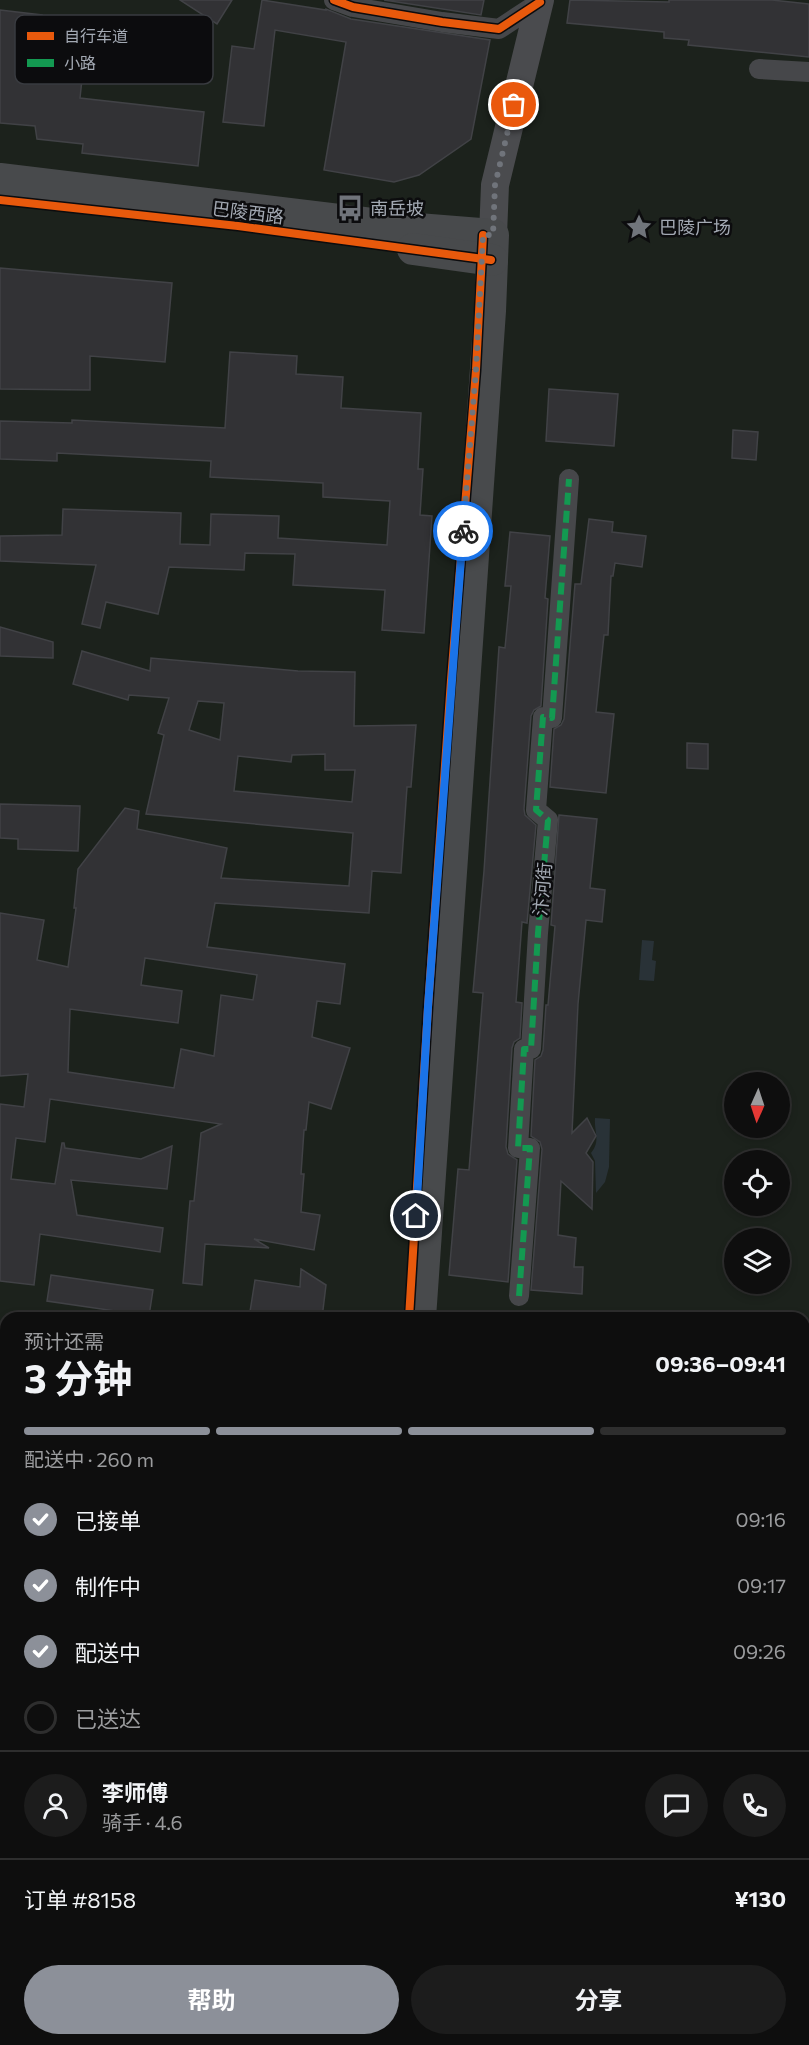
<!DOCTYPE html>
<html lang="zh">
<meta charset="utf-8">
<style>
:root{--surface:#0e0e0e;--page:#1c1c1c;--text:#f1f3f6;--muted:#9b9c9e;--line:#2e2e2e;--accent:#8c9099}
body{margin:0;font-family:Commissioner,"Noto Sans SC",sans-serif;background:var(--page);color:var(--text);height:100vh;display:flex;flex-direction:column;font-size:22px;white-space:nowrap}
*{box-sizing:border-box;margin:0}
p{font-size:20px;color:var(--muted)}
.icon{flex:none;width:33px;height:33px;fill:none;stroke:currentColor;stroke-width:2;stroke-linecap:round;stroke-linejoin:round}
.map{position:relative;flex:1;overflow:hidden}
.panel{position:absolute;left:0px;top:1312px;width:810px;height:734px;display:flex;flex-direction:column;background:var(--surface);border-radius:18px 18px 0 0;box-shadow:0 3px 9px #0003,0 0 0 2px var(--line)}
.panel>*{flex:none}
.needle{width:39px;rotate:183deg}
.tools{position:absolute;left:724px;top:1072px;display:grid;gap:12px}
.tools a{display:grid;place-items:center;width:66px;height:66px;border-radius:50%;background:var(--surface);box-shadow:0 3px 9px #0003,0 0 0 2px var(--line);font-size:30px}
.pin{position:absolute;display:grid;place-items:center;width:51px;height:51px;color:#fff;margin:-26px;border:3px solid #fff;border-radius:50%;box-shadow:0 2px 6px #0007}
.courier{position:absolute;display:grid;place-items:center;width:60px;height:60px;margin:-30px;border:4px solid #1a73e8;border-radius:50%;background:#fff;color:#222;box-shadow:0 2px 8px #0007}
.overview em{font-style:normal;font-weight:700}
.overview div{display:flex;flex-direction:column-reverse}
.overview{display:flex;align-items:center;justify-content:space-between;height:102px;padding:0 24px}
h1{font-size:39px;font-weight:700;line-height:45px}
.bar{display:grid;grid-template-columns:repeat(4,1fr);gap:9px 6px;align-content:center;height:72px;padding:0 24px}
.bar i{height:8px;border-radius:4px;background:var(--line)}
.bar .on{background:var(--accent)}
.bar p{grid-column:span 4}
.line{display:flex;align-items:center;gap:15px;padding:0 24px;border-top:2px solid var(--line)}
.line div{flex:1}
.round{display:grid;place-items:center;flex:none;width:63px;height:63px;border-radius:32px;background:var(--page)}
ol{padding:0 24px;list-style:none}
li{display:flex;align-items:center;gap:18px;height:66px}
li p{margin-inline-start:auto}
li .icon{padding:6px;border-radius:50%;background:var(--accent);color:#fff;stroke-width:4}
li:last-child{color:var(--muted)}
li i{width:33px;height:33px;border:3px solid var(--line);border-radius:50%}
.button{display:flex;gap:12px;margin-top:auto;padding:12px 24px}
.button a{flex:1;height:69px;border-radius:36px;background:var(--accent);color:#fff;font-size:24px;font-weight:700;line-height:69px;text-align:center}
.button a+a{background:var(--page);color:var(--text)}
.map>svg:first-child{display:block}
.green{fill:#1c221c;fill-rule:evenodd}
.water{fill:#293237}
.lines{fill:none;stroke-linecap:round;stroke-linejoin:round}
.stream{stroke:#293237;stroke-width:5}
.building{fill:#323235;stroke:#414246;stroke-width:1.5;fill-rule:evenodd}
.street{stroke:#46474a;stroke-width:20}
.secondary{stroke:#4a4b4e;stroke-width:28}
.primary{stroke:#484a4c;stroke-width:32}
.quiet{stroke:#139951;stroke-width:6;stroke-dasharray:12 6;stroke-linecap:butt}
.cycleway-casing{stroke:#0c0c0e;stroke-width:11}
.cycleway{stroke:#e8590c;stroke-width:8}
.done{stroke:#70747b;stroke-width:6;stroke-dasharray:0 10.8}
.route{stroke:#1a73e8;stroke-width:8}
.labels{text-anchor:middle;dominant-baseline:central;stroke-width:5;stroke-linejoin:round;paint-order:stroke}
.poi-label{font-size:18px;fill:#a3a9b3;stroke:#0c0c0e;text-anchor:start}
.street-label{font-size:18px;fill:#a3a9b3;stroke:#0c0c0e}
.key{fill:#0c0c0e;stroke:#393b40;stroke-width:1.5}
.key-label{font-size:16px;fill:#a3a9b3}
</style>
<div class="map">
<svg width="809" height="2045" viewBox="0 0 809 2045">
<rect width="100%" height="100%" fill="#121212"/>
<path class="green" d="M 0,0 L 809,0 L 809,2045 L 0,2045 ZM 735,1083 L 780,1083 L 780,1128 L 735,1128 ZM 735,1161 L 780,1161 L 780,1206 L 735,1206 ZM 735,1239 L 780,1239 L 780,1284 L 735,1284 ZM 6,1318 L 804,1318 L 804,2040 L 6,2040 Z"/>
<g class="water">
<path d="M 642,940 L 654,941 L 652,960 L 656,961 L 654,981 L 639,980 Z"/>
<path d="M 595,1118 L 610,1119 L 609,1167 L 605,1182 L 596,1193 L 595,1161 L 591,1153 C 601,1141 594,1132 595,1118 Z"/>
<path d="M 809,1568 L 809,2045 L 793,2045 L 787,2040 L 804,2040 L 804,1569 Z"/>
</g>
<g class="lines">
<path class="stream" d="M 503,2045 L 505,2040"/>
</g>
<g class="building">
<path d="M 180,0 L 232,0 L 217,24 Z"/>
<path d="M 262,0 L 326,10 L 326,9 L 351,19 L 490,40 L 471,139 L 419,175 L 394,182 L 324,170 L 346,42 L 275,30 L 264,126 L 223,122 L 232,46 L 254,49 Z"/>
<path d="M 384,0 L 484,0 L 481,15 Z"/>
<path d="M 570,0 L 669,2 L 669,0 L 772,0 L 809,4 L 809,57 L 688,45 L 689,40 L 664,38 L 664,32 L 567,23 Z"/>
<path d="M 0,10 L 42,15 L 40,38 L 86,43 L 80,98 L 204,112 L 198,166 L 82,153 L 83,144 L 37,139 L 35,126 L 0,123 Z"/>
<path d="M 0,268 L 172,283 L 165,362 L 90,356 L 90,390 L 0,389 Z"/>
<path d="M 230,352 L 297,356 L 296,374 L 343,377 L 341,408 L 421,413 L 418,469 L 423,469 L 420,515 L 432,516 L 424,633 L 382,630 L 385,590 L 293,585 L 295,554 L 245,553 L 244,570 L 169,567 L 158,614 L 106,602 L 100,628 L 82,624 L 96,565 L 0,561 L 0,536 L 62,535 L 63,509 L 181,513 L 180,544 L 210,545 L 211,514 L 279,516 L 278,538 L 387,545 L 390,501 L 323,497 L 323,483 L 210,477 L 211,461 L 57,453 L 57,461 L 0,459 L 0,421 L 72,423 L 72,420 L 225,428 Z"/>
<path d="M 549,389 L 618,394 L 614,446 L 546,441 Z"/>
<path d="M 733,430 L 758,432 L 756,460 L 732,458 Z"/>
<path d="M 589,519 L 613,522 L 612,532 L 646,536 L 642,567 L 615,563 L 613,576 L 611,576 L 608,635 L 604,635 L 596,712 L 614,714 L 606,793 L 550,787 L 554,729 L 561,725 L 564,719 L 575,584 L 581,584 Z"/>
<path d="M 510,532 L 550,536 L 545,598 L 548,599 L 541,706 L 534,710 L 531,716 L 524,809 L 525,815 L 536,825 L 527,923 L 522,922 L 516,1002 L 522,1003 L 520,1038 L 514,1042 L 512,1048 L 506,1147 L 508,1154 L 517,1160 L 508,1282 L 449,1275 L 458,1169 L 469,1170 L 483,993 L 473,992 L 484,871 L 499,647 L 505,648 L 511,586 L 505,586 Z"/>
<path d="M 0,627 L 53,642 L 53,658 L 0,656 Z"/>
<path d="M 82,651 L 150,671 L 151,658 L 298,671 L 355,672 L 354,726 L 416,725 L 411,787 L 407,787 L 401,873 L 372,871 L 369,913 L 215,903 L 207,947 L 345,964 L 340,1004 L 317,1001 L 312,1037 L 350,1048 L 331,1109 L 309,1102 L 306,1130 L 304,1130 L 301,1174 L 304,1174 L 301,1212 L 320,1215 L 314,1250 L 254,1239 L 269,1248 L 205,1244 L 202,1285 L 183,1283 L 190,1201 L 194,1201 L 201,1133 L 221,1124 L 50,1099 L 45,1142 L 16,1138 L 11,1179 L 55,1184 L 62,1143 L 64,1143 L 65,1148 L 141,1159 L 172,1146 L 167,1189 L 71,1180 L 77,1215 L 163,1228 L 160,1252 L 40,1234 L 34,1285 L 0,1281 L 0,1104 L 24,1107 L 28,1074 L 0,1076 L 0,913 L 44,920 L 37,960 L 68,967 L 76,908 L 74,908 L 78,869 L 125,808 L 139,811 L 137,829 L 227,848 L 221,878 L 349,886 L 353,833 L 146,814 L 164,735 L 158,733 L 169,698 L 129,695 L 128,700 L 73,684 ZM 198,701 L 224,703 L 220,740 L 189,730 ZM 325,754 L 325,770 L 355,770 L 352,802 L 234,791 L 238,756 L 291,762 L 292,755 ZM 145,958 L 257,975 L 253,1000 L 221,995 L 214,1056 L 181,1049 L 174,1088 L 68,1072 L 70,1009 L 178,1023 L 182,991 L 141,985 Z"/>
<path d="M 687,743 L 708,744 L 708,769 L 687,768 Z"/>
<path d="M 0,804 L 80,806 L 78,851 L 18,849 L 18,839 L 0,838 Z"/>
<path d="M 559,815 L 597,819 L 590,888 L 605,890 L 602,922 L 586,920 L 578,1004 L 572,1133 L 587,1118 L 596,1136 L 586,1153 L 593,1162 L 592,1209 L 561,1181 L 558,1235 L 576,1238 L 574,1267 L 583,1267 L 582,1294 L 531,1290 L 542,1149 L 540,1142 L 531,1136 L 535,1060 L 541,1056 L 543,1050 L 546,1005 L 548,1005 L 555,926 L 551,925 Z"/>
<path d="M 301,1269 L 326,1285 L 322,1318 L 249,1318 L 255,1280 L 300,1287 Z"/>
<path d="M 51,1275 L 153,1290 L 149,1316 L 47,1301 Z"/>
</g>
<g class="lines">
<g class="street">
<path d="M 334,0 L 353,7 L 442,22 L 499,29 L 540,2"/>
<path d="M 759,69 L 809,72"/>
<path d="M 519,1296 L 530,1148 L 518,1148 L 524,1049 L 531,1049 L 538,933 L 548,820 L 536,810 L 543,717 L 552,718 L 569,479"/>
</g>
<path class="secondary" d="M 493,235 L 495,185 L 540,0"/>
<g class="primary">
<path d="M 0,179 L 405,228 L 493,235 L 490,311 L 420,1318"/>
<path d="M 413,249 L 492,260"/>
<path d="M 365,2045 L 365,2040"/>
</g>
<path class="quiet" d="M 519,1296 L 530,1148 L 518,1148 L 524,1049 L 531,1049 L 538,933 L 548,820 L 536,810 L 543,717 L 552,718 L 569,479"/>
<g class="cycleway-casing">
<g id="cycleway">
<path d="M 334,0 L 353,7 L 442,22 L 499,29 L 540,2"/>
<path d="M 0,200 L 238,226 L 491,260"/>
<path d="M 409,1318 L 428,1007 L 451,680 L 476,370 L 483,235"/>
</g>
</g>
<use href="#cycleway" class="cycleway"/>
</g>
<g class="lines">
<path class="done" d="M 463,531 L 476,370 L 483,235 L 493,235 L 495,185 L 514,105"/>
<path class="route" d="M 416,1216 L 428,1007 L 463,531"/>
</g>
<defs>
<g id="bus-bare" transform="scale(2.07)"><path d="M-5-6H5V4H4V6H2V4H-2V6H-4V4H-5ZM-3.5-4V0h7V-4ZM-3.5 1.2v1.5H-2V1.2ZM2 1.2v1.5H3.5V1.2Z" fill="#70747b" stroke="#0c0c0e" stroke-width="2.5" paint-order="stroke"/></g>
<g id="sight-bare" transform="scale(2.07)"><path d="M0-6L1.8-2.2L6-1.7L2.9 1.2L3.7 5.4L0 3.3L-3.7 5.4L-2.9 1.2L-6-1.7L-1.8-2.2Z" fill="#70747b" stroke="#0c0c0e" stroke-width="2.5" paint-order="stroke"/></g>
</defs>
<g fill-rule="evenodd">
<use href="#bus-bare" x="350" y="208"/>
<use href="#sight-bare" x="639" y="227"/>
</g>
<g class="labels">
<g class="poi-label">
<text x="370" y="208">南岳坡</text>
<text x="659" y="227">巴陵广场</text>
</g>
<g class="street-label">
<text transform="translate(248 212) rotate(7)">巴陵西路</text>
<text transform="translate(542 889) rotate(-85)">汴河街</text>
</g>
</g>
<rect x="15" y="15" width="198" height="69" rx="9" class="key"/>
<rect x="27" y="32" width="27" height="8" fill="#e8590c"/>
<rect x="27" y="59" width="27" height="8" fill="#139951"/>
<g class="key-label">
<text x="64" y="42">自行车道</text>
<text x="64" y="69">小路</text>
</g>
</svg>
<div class="tools">
<a><svg class="needle" viewBox="-14 -14 28 28"><path d="M0-13l5 13h-10z" fill="#e53935"/><path d="M0 13l5-13h-10z" fill="#9b9c9e"/></svg></a>
<a><svg class="icon" aria-label="locate" viewBox="0 0 24 24"><circle cx="12" cy="12" r="6"/><path d="M12 2v4M12 18v4M2 12h4M18 12h4"/></svg></a>
<a><svg class="icon" aria-label="layers" viewBox="0 0 24 24"><path d="M12 4l9 5-9 5-9-5zM3 14l9 5 9-5"/></svg></a>
</div>
<div class="pin" style="left:514px;top:105px;background:#ea580c"><svg class="icon" aria-label="bag" viewBox="0 0 24 24"><path d="M5 8h14l-1 12H6zM9 8a3 3 0 0 1 6 0"/></svg></div>
<div class="pin" style="left:416px;top:1216px;background:#1f2937"><svg class="icon" aria-label="home" viewBox="0 0 24 24"><path d="M3 11l9-7 9 7M6 9v11h12V9"/></svg></div>
<div class="courier" style="left:463px;top:531px"><svg class="icon" aria-label="bike" viewBox="0 0 24 24"><circle cx="6" cy="16" r="4"/><circle cx="18" cy="16" r="4"/><path d="M6 16l4-8h5l3 8M10 8l3 8H6M13 5h3"/></svg></div>
<section class="panel">
<div class="overview"><div><h1>3 分钟</h1><p>预计还需</p></div><em>09:36–09:41</em></div>
<div class="bar"><i class="on"></i><i class="on"></i><i class="on"></i><i></i><p>配送中 · 260 m</p></div>
<ol>
<li><svg class="icon" aria-label="check" viewBox="0 0 24 24"><path d="M5 12l5 5 9-10"/></svg>已接单<p>09:16</p></li>
<li><svg class="icon" aria-label="check" viewBox="0 0 24 24"><path d="M5 12l5 5 9-10"/></svg>制作中<p>09:17</p></li>
<li><svg class="icon" aria-label="check" viewBox="0 0 24 24"><path d="M5 12l5 5 9-10"/></svg>配送中<p>09:26</p></li>
<li><i></i>已送达</li>
</ol>
<div class="line" style="height:108px"><a class="round"><svg class="icon" aria-label="person" viewBox="0 0 24 24"><circle cx="12" cy="8" r="4"/><path d="M4 21q1-7 8-7t8 7"/></svg></a><div><b>李师傅</b><p>骑手 · 4.6</p></div><a class="round"><svg class="icon" aria-label="chat" viewBox="0 0 24 24"><path d="M4 5h16v11H9l-5 4z"/></svg></a><a class="round"><svg class="icon" aria-label="phone" viewBox="0 0 24 24"><path d="M5 4h4l2 5-3 2q2 4 5 5l2-3 5 2v4C11 20 4 13 5 4z"/></svg></a></div>
<div class="line" style="height:78px"><div>订单 #8158</div><b>¥130</b></div>
<div class="button"><a>帮助</a><a>分享</a></div>
</section>
</div>
